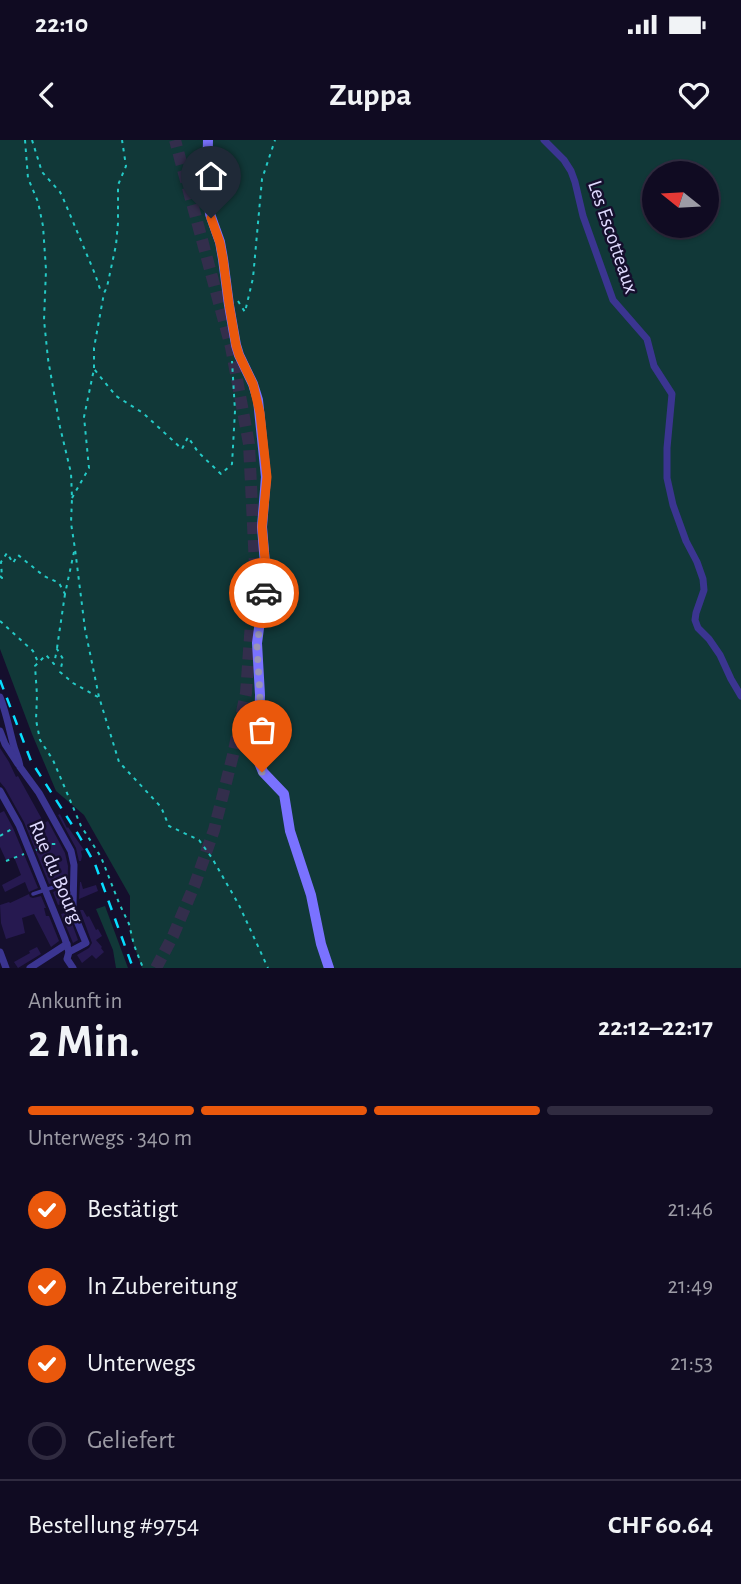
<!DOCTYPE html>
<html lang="de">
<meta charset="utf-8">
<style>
:root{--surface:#100b22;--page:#1e192f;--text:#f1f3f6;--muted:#9c9ba5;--line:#302b40;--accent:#ea580c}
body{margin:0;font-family:"Alegreya Sans",sans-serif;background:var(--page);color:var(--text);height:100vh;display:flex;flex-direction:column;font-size:26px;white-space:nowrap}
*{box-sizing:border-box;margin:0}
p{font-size:23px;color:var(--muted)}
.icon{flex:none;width:38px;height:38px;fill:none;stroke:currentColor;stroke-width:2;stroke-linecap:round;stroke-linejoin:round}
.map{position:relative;height:828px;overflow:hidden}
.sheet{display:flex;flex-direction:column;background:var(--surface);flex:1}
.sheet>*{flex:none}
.needle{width:46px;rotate:288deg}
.buttons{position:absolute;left:642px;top:21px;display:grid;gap:14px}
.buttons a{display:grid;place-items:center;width:77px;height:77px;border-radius:50%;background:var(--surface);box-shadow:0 2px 5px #0004,0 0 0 2px var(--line);font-size:35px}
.pin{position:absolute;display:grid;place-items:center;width:60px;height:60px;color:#fff;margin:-72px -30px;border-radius:50% 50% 50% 0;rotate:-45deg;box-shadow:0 0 7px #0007}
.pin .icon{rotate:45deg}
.courier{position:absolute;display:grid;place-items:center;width:70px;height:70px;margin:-35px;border:5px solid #ea580c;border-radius:50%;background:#fff;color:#222;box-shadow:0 2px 9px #0007}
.summary em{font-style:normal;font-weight:700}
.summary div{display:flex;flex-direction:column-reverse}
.summary{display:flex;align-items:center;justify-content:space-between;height:119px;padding:0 28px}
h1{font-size:46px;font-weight:700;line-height:52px}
.bar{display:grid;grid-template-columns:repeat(4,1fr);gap:10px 7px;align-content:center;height:84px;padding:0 28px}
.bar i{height:9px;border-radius:5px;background:var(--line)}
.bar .on{background:var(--accent)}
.bar p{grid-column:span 4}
.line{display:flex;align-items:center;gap:18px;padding:0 28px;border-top:2px solid var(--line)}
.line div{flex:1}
ol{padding:0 28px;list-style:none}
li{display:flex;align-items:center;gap:21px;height:77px}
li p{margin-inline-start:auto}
li .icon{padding:7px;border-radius:50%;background:var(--accent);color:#fff;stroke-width:4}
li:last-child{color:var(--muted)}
li i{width:38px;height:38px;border:4px solid var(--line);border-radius:50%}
.status{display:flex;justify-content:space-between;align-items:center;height:49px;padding:0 35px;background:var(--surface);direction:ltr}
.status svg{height:19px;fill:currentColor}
header{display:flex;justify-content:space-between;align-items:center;height:91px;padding:0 28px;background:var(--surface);font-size:32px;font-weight:700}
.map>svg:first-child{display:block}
.green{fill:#113838;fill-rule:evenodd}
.building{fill:#261950}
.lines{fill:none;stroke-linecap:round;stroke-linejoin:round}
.highway-tunnel{stroke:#332e4c;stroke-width:12;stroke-dasharray:12 6;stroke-linecap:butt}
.path{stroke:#24cac6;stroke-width:2;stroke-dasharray:3.5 5;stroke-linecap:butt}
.lane{stroke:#3b3591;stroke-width:3.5}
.street{stroke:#3b3591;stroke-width:7}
.secondary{stroke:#7a72ff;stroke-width:10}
.rail{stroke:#07deff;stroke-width:2.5;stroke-dasharray:10 9;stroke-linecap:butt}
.done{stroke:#9994b6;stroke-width:7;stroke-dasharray:0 12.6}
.route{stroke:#ea580c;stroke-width:9}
.labels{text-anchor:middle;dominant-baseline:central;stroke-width:5;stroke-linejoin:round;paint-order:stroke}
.street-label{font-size:21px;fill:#e0dbff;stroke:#150f2d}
</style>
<div class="status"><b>22:10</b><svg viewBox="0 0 49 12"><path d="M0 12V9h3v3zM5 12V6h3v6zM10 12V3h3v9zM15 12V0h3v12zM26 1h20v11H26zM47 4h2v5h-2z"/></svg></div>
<header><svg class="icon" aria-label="back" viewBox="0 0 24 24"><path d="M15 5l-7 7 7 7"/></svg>Zuppa<svg class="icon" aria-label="heart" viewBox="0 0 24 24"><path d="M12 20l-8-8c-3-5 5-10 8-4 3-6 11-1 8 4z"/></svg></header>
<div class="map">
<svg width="741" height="828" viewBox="0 0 741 828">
<rect width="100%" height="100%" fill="#150f2d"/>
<g class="green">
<path d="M 0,0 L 741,0 L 741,828 L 142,828 L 130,795 L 130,756 L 84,675 L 56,651 L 32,594 L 0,509 ZM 654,33 L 707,33 L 707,86 L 654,86 Z"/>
<path d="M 105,766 L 128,828 L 116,828 L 113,810 L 96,769 Z"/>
</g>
<g class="building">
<path d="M 0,608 L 9,622 L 16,637 L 18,636 L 44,683 L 48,681 L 65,713 L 68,726 L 67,762 L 58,765 L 53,752 L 66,747 L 67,742 L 62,740 L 49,744 L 24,682 L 5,648 L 0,642 Z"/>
<path d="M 4,671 L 13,688 L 38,748 L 29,752 L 25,742 L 5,752 L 2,745 L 21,735 L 14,717 L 6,720 L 0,707 L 0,673 Z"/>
<path d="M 60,674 L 67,688 L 68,687 L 84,710 L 81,711 L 82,716 L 81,721 L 79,721 L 76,708 L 58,675 Z"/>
<path d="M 80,742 L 81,742 L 83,749 L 96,745 L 98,751 L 79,759 Z"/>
<path d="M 29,754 L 30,757 L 33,758 L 41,756 L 46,768 L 44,768 L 46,776 L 49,776 L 59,801 L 51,807 L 34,774 L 22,778 L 25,793 L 6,799 L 1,783 L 0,765 L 9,762 L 10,763 Z"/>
<path d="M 80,770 L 83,770 L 87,777 L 89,776 L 96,790 L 98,789 L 102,796 L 96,800 L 102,807 L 101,808 L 104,812 L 96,819 L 92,815 L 82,823 L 77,815 L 89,808 L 92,803 Z"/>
<path d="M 68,772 L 78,800 L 73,803 L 61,774 Z"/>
<path d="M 37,807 L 41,814 L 18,828 L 14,822 L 30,813 L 29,811 Z"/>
</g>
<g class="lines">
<path class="highway-tunnel" d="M 156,828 L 173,796 L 195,744 L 214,690 L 233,615 L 246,553 L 255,426 L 249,304 L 231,207 L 175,0"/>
<g class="path">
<path d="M 25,0 L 28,38 L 38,62 L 43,86 L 46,130 L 44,180 L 48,219 L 60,287 L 71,333 L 72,358 L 71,383 L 75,409 L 85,489 L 99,557 L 119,622 L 161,667 L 169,686 L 199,700 L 212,718 L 239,765 L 268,828"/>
<path d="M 32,0 L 42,32 L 60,52 L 63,58 L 95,134 L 100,149 L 103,152"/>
<path d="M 238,161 L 245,172 L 253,138 L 262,39 L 275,0"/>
<path d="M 94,228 L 94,208 L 104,153 L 107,147 L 116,105 L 118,83 L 118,45 L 126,26 L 122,0"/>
<path d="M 72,358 L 89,328 L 84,277 L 94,229 L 116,256 L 143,273 L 182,309 L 188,297 L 198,312 L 221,334 L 232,324 L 235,271 L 232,221"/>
<path d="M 0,436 L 2,438 L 1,422 L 7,413 L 13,423 L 18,415 L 44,436 L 59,443 L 65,454 L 74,412"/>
<path d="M 0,481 L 33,511 L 38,522"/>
<path d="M 57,508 L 65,454"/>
<path d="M 98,557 L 73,543 L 60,532 L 63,519 L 57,509 L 54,524 L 46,515 L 35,526 L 37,555 L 36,580 L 40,600 L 53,620 L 81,686 L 101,717 L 119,763 L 129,784 L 134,805 L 143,828"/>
<path d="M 29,689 L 41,683"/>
<path d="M 0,696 L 12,689"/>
<path d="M 36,710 L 50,704 L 58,704"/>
<path d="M 6,721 L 24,714"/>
</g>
<path class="lane" d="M 33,754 L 63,744"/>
<g class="street">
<path d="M 544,0 L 564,20 L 571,31 L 575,42 L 583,76 L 613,160 L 647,199 L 654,226 L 672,254 L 667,308 L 667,338 L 673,365 L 686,401 L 697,422 L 703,439 L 704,450 L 696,473 L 695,480 L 698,488 L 709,499 L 720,515 L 731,539 L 741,556"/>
<path d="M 0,557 C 6,572 9,588 13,603 C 15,612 19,618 20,627 L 39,653 L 71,711 L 74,725 L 73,767 L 74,774 L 86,803 L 69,812"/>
<path d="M 0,591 L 5,604 L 18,624"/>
<path d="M 0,651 L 19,685 L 65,799 L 69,812 L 67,819 L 73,828"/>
<path d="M 0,812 L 6,828"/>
<path d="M 30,828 L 67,804"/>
</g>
<path class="secondary" d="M 208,0 L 207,41 L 210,74 L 220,102 L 223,119 L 229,165 L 236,205 L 239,215 L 253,244 L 258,260 L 266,337 L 262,387 L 266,436 L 257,503 L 260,555 L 258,620 L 263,632 L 284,654 L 290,691 L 311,755 L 321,804 L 329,828"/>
<path class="rail" d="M 0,540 L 31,621 L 78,694 L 95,724 L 133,828"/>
</g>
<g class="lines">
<path class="done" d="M 262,632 L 260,627 L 257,615 L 260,555 L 257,507 L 264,453"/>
<path class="route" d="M 211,78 L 220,103 L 223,119 L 229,164 L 236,205 L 239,215 L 253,244 L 260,273 L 267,337 L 262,387 L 266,430 L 264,453"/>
</g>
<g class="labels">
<g class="street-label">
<text transform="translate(613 97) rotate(71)">Les Escotteaux</text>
<text transform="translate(56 732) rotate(67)">Rue du Bourg</text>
</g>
</g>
</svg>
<div class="buttons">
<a><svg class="needle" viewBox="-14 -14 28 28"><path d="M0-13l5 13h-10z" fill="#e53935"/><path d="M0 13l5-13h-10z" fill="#9c9ba5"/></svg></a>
</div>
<div class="pin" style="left:262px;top:632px;background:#ea580c"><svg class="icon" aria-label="bag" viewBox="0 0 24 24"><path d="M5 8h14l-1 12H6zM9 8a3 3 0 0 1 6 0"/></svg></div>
<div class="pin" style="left:211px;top:78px;background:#1f2937"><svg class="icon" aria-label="home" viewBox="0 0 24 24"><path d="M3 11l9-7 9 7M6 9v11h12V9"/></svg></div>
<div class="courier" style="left:264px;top:453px"><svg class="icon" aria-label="car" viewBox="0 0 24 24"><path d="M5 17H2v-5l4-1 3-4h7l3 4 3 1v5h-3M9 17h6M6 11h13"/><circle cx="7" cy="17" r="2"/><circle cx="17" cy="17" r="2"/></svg></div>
</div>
<section class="sheet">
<div class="summary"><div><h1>2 Min.</h1><p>Ankunft in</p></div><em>22:12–22:17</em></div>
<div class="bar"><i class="on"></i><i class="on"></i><i class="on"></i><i></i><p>Unterwegs · 340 m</p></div>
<ol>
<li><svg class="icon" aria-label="check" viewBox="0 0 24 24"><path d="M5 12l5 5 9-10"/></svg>Bestätigt<p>21:46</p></li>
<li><svg class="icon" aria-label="check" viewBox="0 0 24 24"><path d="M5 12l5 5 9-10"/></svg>In Zubereitung<p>21:49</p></li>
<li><svg class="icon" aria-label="check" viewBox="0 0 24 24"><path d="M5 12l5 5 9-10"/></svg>Unterwegs<p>21:53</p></li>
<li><i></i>Geliefert</li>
</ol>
<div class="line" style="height:91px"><div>Bestellung #9754</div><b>CHF 60.64</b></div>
</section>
